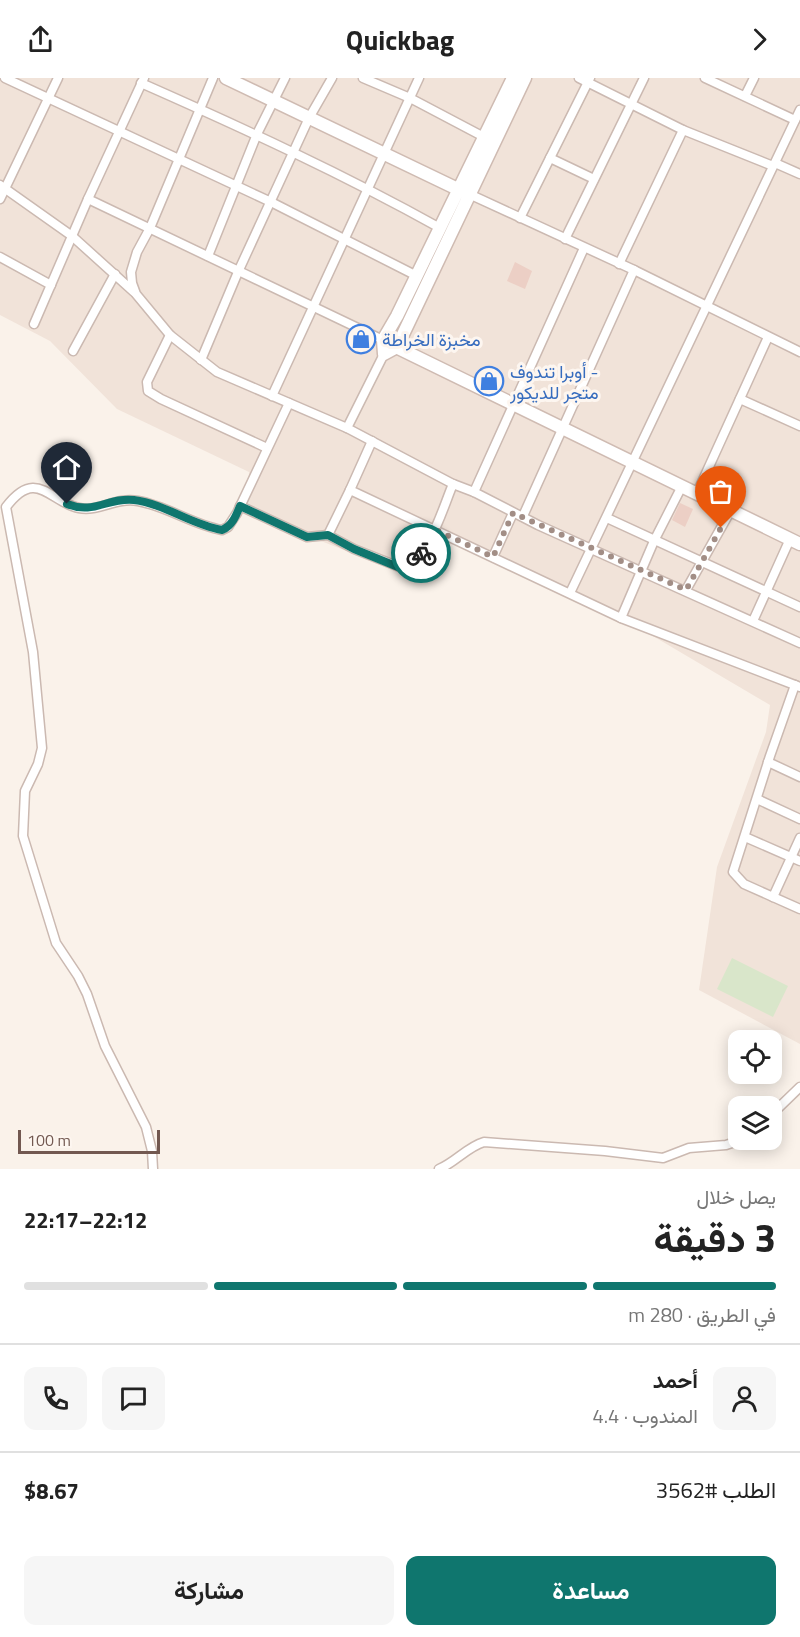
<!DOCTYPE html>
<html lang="ar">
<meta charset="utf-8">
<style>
:root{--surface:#fff;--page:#f6f6f6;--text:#222;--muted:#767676;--line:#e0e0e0;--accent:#0f766e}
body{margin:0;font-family:"Titillium Web",Vazirmatn,sans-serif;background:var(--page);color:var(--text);direction:rtl;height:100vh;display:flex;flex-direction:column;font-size:22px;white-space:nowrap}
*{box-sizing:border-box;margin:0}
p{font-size:20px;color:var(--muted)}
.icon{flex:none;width:33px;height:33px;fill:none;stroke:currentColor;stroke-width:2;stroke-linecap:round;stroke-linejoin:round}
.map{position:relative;height:1091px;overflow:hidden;direction:ltr}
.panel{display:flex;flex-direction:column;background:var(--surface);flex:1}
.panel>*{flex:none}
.buttons{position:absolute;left:728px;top:952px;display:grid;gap:12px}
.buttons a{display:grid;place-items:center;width:54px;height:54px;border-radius:12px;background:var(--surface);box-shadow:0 3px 15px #0003;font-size:30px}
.scale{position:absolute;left:18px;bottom:15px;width:142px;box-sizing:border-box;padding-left:6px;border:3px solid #725850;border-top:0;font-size:16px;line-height:21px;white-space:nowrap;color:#725850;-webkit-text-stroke:4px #fdf6f0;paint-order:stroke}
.pin{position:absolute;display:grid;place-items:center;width:51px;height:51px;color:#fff;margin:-62px -26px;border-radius:50% 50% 50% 0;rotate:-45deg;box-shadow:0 0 6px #0007}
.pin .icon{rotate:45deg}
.courier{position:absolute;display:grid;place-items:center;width:60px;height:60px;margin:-30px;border:4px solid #0f766e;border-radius:50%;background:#fff;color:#222;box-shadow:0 2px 8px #0007}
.summary em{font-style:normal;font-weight:700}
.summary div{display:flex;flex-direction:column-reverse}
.summary{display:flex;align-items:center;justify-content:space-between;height:102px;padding:0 24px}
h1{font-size:39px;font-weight:700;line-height:45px}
.bar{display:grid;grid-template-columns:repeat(4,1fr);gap:9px 6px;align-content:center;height:72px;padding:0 24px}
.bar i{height:8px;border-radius:4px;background:var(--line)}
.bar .current{background:var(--accent)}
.bar p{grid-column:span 4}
.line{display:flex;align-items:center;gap:15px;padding:0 24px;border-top:2px solid var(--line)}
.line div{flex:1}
.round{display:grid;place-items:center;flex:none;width:63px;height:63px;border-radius:12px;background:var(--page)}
.primary-button{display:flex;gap:12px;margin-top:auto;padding:12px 24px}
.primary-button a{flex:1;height:69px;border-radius:12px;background:var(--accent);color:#fff;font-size:24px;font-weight:700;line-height:69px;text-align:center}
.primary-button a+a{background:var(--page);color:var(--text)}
header{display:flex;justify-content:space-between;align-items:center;height:78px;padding:0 24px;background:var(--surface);font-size:27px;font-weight:700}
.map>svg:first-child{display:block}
.residential{fill:#f1e3d9}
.pitch{fill:#d9e6ca}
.building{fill:#eccfc5}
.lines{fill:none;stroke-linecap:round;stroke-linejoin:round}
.street-casing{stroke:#cbb9b1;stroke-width:11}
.secondary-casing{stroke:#cfbbb2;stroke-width:15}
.street{stroke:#fff;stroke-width:8}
.secondary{stroke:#fff;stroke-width:12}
.done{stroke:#a28e86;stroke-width:6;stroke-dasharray:0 10.8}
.route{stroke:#0f766e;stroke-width:8}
.labels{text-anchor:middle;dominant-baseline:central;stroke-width:6;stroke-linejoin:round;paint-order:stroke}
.shop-label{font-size:18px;fill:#366cbe;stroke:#fdf6f0;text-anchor:start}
</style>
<header><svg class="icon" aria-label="forward" viewBox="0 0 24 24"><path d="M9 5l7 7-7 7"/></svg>Quickbag<svg class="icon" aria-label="share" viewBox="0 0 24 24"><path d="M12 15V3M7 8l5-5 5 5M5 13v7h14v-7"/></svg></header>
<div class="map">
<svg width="800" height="1091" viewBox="0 0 800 1091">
<rect width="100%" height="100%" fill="#faf2ea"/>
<path class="residential" d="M 0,0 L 800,0 L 800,966 L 699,912 L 717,789 L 766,654 L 770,627 L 602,528 L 417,447 L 400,494 L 247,434 L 249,394 L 117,331 L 50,263 L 0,237 Z"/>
<path class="pitch" d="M 732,880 L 788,908 L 773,939 L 717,911 Z"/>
<g class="building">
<path d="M 515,184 L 532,193 L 525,211 L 507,203 Z"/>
<path d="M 680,425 L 693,431 L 685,449 L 672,442 Z"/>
</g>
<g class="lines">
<g class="street-casing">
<g id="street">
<path d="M 5,0 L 271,124 L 417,198"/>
<path d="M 213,0 L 150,150 L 137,174 L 131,194 L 132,205 L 136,216 L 170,257 L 217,294 L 347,350 L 453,406 L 474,414 L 538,447 L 800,565"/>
<path d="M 363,0 L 410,20 L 484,59"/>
<path d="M 579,0 L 683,52 L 773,88"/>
<path d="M 705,0 L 795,42"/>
<path d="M 141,5 C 243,50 343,96 440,150"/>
<path d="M 745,18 L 754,0"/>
<path d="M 550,80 L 594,101"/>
<path d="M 775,85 L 800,96"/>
<path d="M 0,107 L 72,158 L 134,214"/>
<path d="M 469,116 L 634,192 L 800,274"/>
<path d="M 0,121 L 58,0"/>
<path d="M 88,121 L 383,262"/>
<path d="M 520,140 L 590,0"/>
<path d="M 565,161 L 644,0"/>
<path d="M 208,178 L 257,56 L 285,0"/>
<path d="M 0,179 L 51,207"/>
<path d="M 619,186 L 683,52"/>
<path d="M 34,246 L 88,121 L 144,0"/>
<path d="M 170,257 L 147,304 L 148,313 L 161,321 L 267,370"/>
<path d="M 73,273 L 115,196"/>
<path d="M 201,282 L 238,194 L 309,40 L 332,0"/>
<path d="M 272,318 L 419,0"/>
<path d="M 740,321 L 800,348"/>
<path d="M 347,350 L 384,276"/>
<path d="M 372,363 L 350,412 L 621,540 L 800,609"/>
<path d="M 350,412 L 328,457 L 354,471 L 402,490 C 429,482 443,429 453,406"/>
<path d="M 474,414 L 584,170"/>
<path d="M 697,415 L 768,259"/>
<path d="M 240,428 L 307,459 L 328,457"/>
<path d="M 523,438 L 634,192"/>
<path d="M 607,440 L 800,529"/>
<path d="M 493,479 L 513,435"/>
<path d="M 686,512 L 731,432"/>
<path d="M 570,515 L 800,32"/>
<path d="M 621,540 L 654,463 L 682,408"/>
<path d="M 753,543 L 790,461"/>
<path d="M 795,607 L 770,678 L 733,794 L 744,806 L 800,831"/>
<path d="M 768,684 L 800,699"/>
<path d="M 757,721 L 800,741"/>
<path d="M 745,759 L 800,783"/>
<path d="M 773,819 L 800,760"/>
<path d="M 771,1037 L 800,1009"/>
<path d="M 153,1091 L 152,1073 L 146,1049 L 105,968 L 87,916 L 78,898 L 56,865 L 23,758 L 25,713 L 38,686 L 42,670 L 33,574 L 6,429 C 37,388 50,425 79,430 C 99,434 115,419 138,423 C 167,428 193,447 222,452 L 228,449 L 237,435 L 289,325"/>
<path d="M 439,1091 C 456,1084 467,1069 484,1064 L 605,1073 L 663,1080 L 689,1070 L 726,1067 L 741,1062"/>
</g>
</g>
<g class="secondary-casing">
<g id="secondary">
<path d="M 226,0 L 466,115"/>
<path d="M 513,0 L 397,238 L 383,262 L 384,276 L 397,269 L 525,0"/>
<path d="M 390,266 L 800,466"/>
</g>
</g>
<use href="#street" class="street"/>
<use href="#secondary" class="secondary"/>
</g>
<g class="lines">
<path class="done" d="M 421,475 L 426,469 L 434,451 L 493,479 L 513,435 L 686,512 L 721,450"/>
<path class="route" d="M 67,426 C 94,437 108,419 134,422 C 165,426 192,447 222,452 C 232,448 236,438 240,428 L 307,459 L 328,457 L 354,471 L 398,489 L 410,487 L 421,475"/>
</g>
<defs>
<g id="shop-ring" transform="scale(1.5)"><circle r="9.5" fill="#fdf6f0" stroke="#3f7fe0" stroke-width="1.5"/><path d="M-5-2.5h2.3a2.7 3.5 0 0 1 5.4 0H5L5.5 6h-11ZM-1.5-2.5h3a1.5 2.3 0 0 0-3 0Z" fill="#3f7fe0"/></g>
</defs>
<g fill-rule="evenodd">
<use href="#shop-ring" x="361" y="261"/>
<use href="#shop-ring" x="489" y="303"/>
</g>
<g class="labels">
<g class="shop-label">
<text x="382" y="261">مخبزة الخراطة</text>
<text x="510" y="293">أوبرا تندوف -<tspan x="510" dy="21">متجر للديكور</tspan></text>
</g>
</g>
</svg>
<div class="buttons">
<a><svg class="icon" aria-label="locate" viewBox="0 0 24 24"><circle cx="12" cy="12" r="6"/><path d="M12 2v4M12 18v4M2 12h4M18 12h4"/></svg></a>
<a><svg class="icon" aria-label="layers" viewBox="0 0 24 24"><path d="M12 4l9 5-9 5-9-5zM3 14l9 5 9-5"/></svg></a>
</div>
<div class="scale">100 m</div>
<div class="pin" style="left:721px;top:450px;background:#ea580c"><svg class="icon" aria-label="bag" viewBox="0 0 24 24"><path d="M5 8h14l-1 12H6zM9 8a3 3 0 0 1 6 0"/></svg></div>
<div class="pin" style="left:67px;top:426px;background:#1f2937"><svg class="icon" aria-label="home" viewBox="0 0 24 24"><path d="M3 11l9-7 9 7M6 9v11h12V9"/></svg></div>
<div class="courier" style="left:421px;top:475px"><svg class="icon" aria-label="bike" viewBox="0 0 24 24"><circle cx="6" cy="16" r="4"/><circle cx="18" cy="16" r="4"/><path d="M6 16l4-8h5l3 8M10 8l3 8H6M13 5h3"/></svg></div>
</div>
<section class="panel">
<div class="summary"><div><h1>3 دقيقة</h1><p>يصل خلال</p></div><em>22:12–22:17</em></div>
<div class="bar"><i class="current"></i><i class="current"></i><i class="current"></i><i></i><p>في الطريق · 280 m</p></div>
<div class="line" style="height:108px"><a class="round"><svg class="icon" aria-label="person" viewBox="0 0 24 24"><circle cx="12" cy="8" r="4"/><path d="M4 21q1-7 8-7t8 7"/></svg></a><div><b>أحمد</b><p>المندوب · 4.4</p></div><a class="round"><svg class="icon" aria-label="chat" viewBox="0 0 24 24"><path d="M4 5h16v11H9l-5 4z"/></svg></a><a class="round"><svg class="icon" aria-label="phone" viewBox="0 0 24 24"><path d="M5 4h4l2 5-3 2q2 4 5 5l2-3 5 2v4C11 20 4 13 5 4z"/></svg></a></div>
<div class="line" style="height:78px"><div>الطلب #3562</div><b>$8.67</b></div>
<div class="primary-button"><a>مساعدة</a><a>مشاركة</a></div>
</section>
